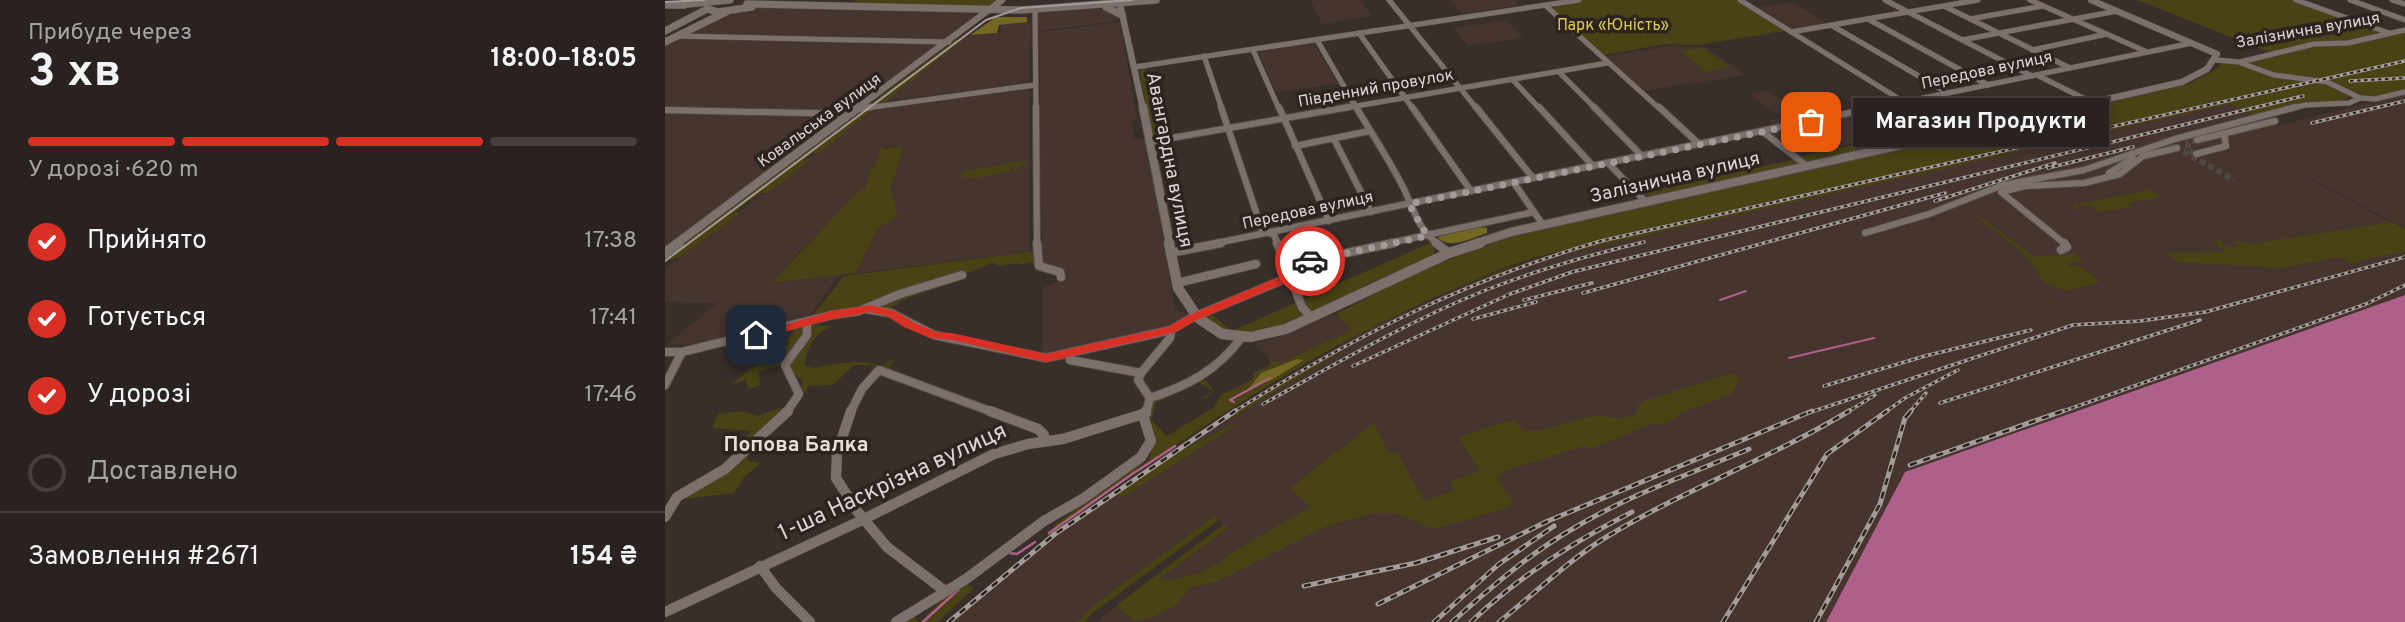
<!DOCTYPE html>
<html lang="uk">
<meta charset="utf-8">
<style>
:root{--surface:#2a2220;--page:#362f2d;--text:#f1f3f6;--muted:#a5a4a5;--line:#463f3e;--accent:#d93025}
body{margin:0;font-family:Overpass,sans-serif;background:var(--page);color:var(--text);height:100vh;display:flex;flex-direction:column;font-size:26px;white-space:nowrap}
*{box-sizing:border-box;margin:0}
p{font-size:23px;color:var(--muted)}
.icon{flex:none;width:38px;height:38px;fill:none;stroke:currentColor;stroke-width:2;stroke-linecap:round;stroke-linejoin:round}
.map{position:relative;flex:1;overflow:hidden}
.panel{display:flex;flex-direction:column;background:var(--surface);width:665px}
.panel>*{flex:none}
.pin{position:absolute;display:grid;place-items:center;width:60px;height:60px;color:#fff;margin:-30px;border-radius:14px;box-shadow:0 4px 10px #0006}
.courier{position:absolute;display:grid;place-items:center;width:70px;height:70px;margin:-35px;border:5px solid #d93025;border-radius:50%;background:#fff;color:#222;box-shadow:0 2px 9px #0007}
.bubble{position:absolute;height:49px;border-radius:0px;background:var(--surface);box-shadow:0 4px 10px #0003,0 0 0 2px var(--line);font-size:23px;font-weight:700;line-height:49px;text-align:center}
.head em{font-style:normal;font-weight:700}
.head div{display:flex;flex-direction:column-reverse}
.head{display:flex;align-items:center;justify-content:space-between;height:119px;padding:0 28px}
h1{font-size:46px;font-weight:700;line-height:52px}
.bar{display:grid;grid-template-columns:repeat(4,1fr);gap:10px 7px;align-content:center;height:84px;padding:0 28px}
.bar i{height:9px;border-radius:5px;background:var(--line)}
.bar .on{background:var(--accent)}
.bar p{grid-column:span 4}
.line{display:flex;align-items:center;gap:18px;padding:0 28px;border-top:2px solid var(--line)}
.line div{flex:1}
ol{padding:0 28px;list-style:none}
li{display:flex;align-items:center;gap:21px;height:77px}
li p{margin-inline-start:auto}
li .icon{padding:7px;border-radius:50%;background:var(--accent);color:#fff;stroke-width:4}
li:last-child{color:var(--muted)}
li i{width:38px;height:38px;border:4px solid var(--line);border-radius:50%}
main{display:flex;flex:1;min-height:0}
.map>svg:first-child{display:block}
.built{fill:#45352e;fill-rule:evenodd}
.green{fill:#494214;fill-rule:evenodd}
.forest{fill:#736821}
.water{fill:#ae608b}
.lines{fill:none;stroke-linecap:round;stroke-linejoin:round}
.stream-far1{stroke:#ae608b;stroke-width:2}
.stream{stroke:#ae608b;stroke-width:2.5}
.minor-tunnel{stroke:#514743;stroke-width:6;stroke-dasharray:6 3.5;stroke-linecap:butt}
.minor-far3-casing{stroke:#544b48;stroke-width:6}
.minor-far2-casing{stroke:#544b48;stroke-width:8}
.minor-far1-casing{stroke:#544b48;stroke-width:10}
.minor-casing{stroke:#544b48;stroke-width:11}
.tertiary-far2-casing{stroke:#544b48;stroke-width:7}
.tertiary-far1-casing{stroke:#544b48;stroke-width:10}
.tertiary-casing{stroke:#544b48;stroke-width:11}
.secondary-casing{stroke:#544b48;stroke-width:8}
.minor-far3{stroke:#7c706c;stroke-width:5}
.minor-far2{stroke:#7c706c;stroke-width:6}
.minor-far1{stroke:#7c706c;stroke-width:8}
.minor{stroke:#7c706c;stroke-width:10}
.tertiary-far2{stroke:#7c706c;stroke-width:6}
.tertiary-far1{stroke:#7c706c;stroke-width:8}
.tertiary{stroke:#7c706c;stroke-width:10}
.secondary{stroke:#7c706c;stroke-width:7}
.tram{stroke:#a49c9a;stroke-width:2}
.rail-far1-casing{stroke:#a49c9a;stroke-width:3.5}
.rail-casing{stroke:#a49c9a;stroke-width:5}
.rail-far1{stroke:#2d2420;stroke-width:2;stroke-dasharray:3.5;stroke-linecap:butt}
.rail{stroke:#2d2420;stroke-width:2.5;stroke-dasharray:7;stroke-linecap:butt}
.route{fill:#d93025}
.done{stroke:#a39b98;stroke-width:7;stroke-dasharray:0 12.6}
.labels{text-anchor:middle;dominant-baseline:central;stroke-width:7;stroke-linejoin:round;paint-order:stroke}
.far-park-label{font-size:16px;fill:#ddc94d;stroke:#2d2420}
.far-street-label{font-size:16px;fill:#dcd5d3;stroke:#2d2420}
.street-label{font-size:19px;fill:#dcd5d3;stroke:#2d2420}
.neighbourhood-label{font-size:21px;font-weight:bold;fill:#e9ddd7;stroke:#2d2420}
.near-street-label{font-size:23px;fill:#dcd5d3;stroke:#2d2420}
</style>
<main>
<section class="panel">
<div class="head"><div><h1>3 хв</h1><p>Прибуде через</p></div><em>18:00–18:05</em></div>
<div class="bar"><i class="on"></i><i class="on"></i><i class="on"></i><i></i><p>У дорозі · 620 m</p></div>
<ol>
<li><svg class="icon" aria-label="check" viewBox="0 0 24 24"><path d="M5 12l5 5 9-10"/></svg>Прийнято<p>17:38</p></li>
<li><svg class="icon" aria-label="check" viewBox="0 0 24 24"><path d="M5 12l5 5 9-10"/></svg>Готується<p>17:41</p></li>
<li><svg class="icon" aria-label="check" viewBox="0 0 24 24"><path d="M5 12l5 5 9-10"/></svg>У дорозі<p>17:46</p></li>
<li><i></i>Доставлено</li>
</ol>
<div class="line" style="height:91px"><div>Замовлення #2671</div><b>154 ₴</b></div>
</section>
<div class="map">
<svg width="1740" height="622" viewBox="0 0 1740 622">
<rect width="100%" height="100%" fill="#382e2a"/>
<g class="built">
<path d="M 645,0 L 695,0 L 707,16 L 657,24 Z"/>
<path d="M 785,0 L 849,0 L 854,5 L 798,14 Z"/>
<path d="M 1126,2 L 1163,23 L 1129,29 L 1093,7 Z"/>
<path d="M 91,7 L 303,11 L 313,16 L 184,111 L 28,109 L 23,106 L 0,107 L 0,43 L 56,16 Z"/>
<path d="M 438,8 L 447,10 L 457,20 L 372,31 L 372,12 Z"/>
<path d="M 841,20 L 858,38 L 803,46 L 788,28 Z"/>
<path d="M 366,22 L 364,83 L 216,102 L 300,36 L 335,32 L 337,25 Z"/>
<path d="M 455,22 L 472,119 L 466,120 L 469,139 L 479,138 L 497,228 L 510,310 L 521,314 L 522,317 L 510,327 L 377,357 L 377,288 L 393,282 L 398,276 L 377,265 L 374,32 Z"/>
<path d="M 649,43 L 673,84 L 611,92 L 593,51 Z"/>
<path d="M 1004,46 L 1040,47 L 1080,75 L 980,91 L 941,56 Z"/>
<path d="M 1649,81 L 1652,82 L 888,254 L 828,274 L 740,314 L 660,357 L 563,417 L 565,420 L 696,339 L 782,296 L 890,256 L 1564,104 L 1611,126 L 1740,94 L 1740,228 L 1591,150 L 1740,230 L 1740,295 L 1240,472 L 1161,622 L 432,622 L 460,599 L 470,596 L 563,528 L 549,516 L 431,603 L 412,622 L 280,622 L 380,539 L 532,432 L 707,327 L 827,273 L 887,254 L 935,240 ZM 568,424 L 569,426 L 458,497 L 450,494 L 519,449 Z"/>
<path d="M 365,87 L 365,252 L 191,273 L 213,228 L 233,216 L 224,185 L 232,170 L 238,146 L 218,148 L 210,166 L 205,169 L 200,188 L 129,257 L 108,283 L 174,275 L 146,314 L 129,319 L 123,325 L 45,344 L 2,345 L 52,303 L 0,302 L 0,269 L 208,109 Z"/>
<path d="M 1102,90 L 1132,110 L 1136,109 L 1153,118 L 1110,125 L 1104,121 L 1116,117 L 1084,94 Z"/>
<path d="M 0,111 L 169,115 L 177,118 L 0,250 Z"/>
<path d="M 1189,114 L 1200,117 L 1227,135 L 1132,155 L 1101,132 Z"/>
<path d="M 664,315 L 671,315 L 687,329 L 630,359 L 616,363 L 608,360 L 604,362 L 604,358 L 589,344 L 627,333 Z"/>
</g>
<g class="green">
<path d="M 191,0 L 334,0 L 321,6 L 184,4 Z"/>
<path d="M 918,0 L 1071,0 L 1120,31 L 1033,45 L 1000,44 L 939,55 L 887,9 L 894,5 Z"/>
<path d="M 1472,0 L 1630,0 L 1718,33 L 1680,42 L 1606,53 Z"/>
<path d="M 1740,31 L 1740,90 L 1710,97 L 1698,96 L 1659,80 L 1666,77 C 1638,83 1607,72 1581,62 L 1652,45 Z"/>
<path d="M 298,39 L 219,103 L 201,107 L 290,40 Z"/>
<path d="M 1038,48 L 1065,67 L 1041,72 L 1015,51 Z"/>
<path d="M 1558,61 L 1566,61 L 1594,72 L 1649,81 L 1541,106 L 1652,82 L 1682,93 L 1684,97 L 1676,102 L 1640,102 L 1589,115 L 1565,104 L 890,256 L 782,296 L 696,339 L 564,420 L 562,418 L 660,357 L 740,314 L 828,274 L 897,251 C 858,258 818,276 782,292 C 636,355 500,449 380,539 L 391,524 L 481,456 L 482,459 L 468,475 C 506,449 474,426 487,406 C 495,393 522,385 536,380 L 542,381 L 549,391 L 540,399 L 538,398 L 548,391 L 533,382 L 491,403 L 486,420 L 502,436 L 549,407 L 556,395 L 588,379 L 589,377 L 587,374 L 606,364 L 604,362 L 607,360 L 616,363 L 686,330 L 671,314 L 759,269 L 850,235 L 1525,83 L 1550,70 ZM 1489,117 L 1490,118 L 922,245 L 935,240 Z"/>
<path d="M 477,68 L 482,68 L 485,74 L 498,137 L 496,140 L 481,73 L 495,140 L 488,139 L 474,70 Z"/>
<path d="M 206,109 L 215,109 L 206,111 L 153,154 L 148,153 L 141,158 L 147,159 L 102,193 L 95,193 L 70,212 L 76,212 L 15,257 L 0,262 L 0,256 L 194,112 Z"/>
<path d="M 1228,137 L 1238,142 L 1143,163 L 1134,156 Z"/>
<path d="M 216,146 L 219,149 L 238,146 L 232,170 L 225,185 L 233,216 L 213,228 L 191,273 L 106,283 L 193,192 L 200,188 L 205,169 L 210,166 Z"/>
<path d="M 361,160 L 351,171 L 349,171 L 349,166 L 345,166 L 345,172 L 309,178 L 296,177 L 297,172 Z"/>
<path d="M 1127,160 L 1135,164 L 986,199 L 978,192 Z"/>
<path d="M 1487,190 L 1496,197 L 1463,203 L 1467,207 L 1435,212 L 1422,205 L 1412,205 L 1416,209 L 1413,210 L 1407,205 Z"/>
<path d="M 1314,216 L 1370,257 L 1410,253 L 1419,260 L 1401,263 L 1404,267 L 1413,265 L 1435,282 L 1402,291 L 1378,282 C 1364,250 1337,239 1312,217 Z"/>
<path d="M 1727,222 L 1740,229 L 1740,252 L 1700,259 L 1687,264 L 1675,257 L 1615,268 L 1514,262 L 1500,253 L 1562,252 L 1547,241 L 1565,238 L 1555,241 L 1564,248 L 1574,245 L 1567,240 L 1587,244 Z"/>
<path d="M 767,242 L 770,255 L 701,285 L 681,298 L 602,332 L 560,332 L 536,316 L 544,312 L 567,331 Z"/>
<path d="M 371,251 L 370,263 L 363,262 L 357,265 L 352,263 L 336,266 L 327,263 L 234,302 L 228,306 L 231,308 L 226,306 L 227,309 L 224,311 L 217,309 L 216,303 L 194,311 L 132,321 L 147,316 L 179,276 Z"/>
<path d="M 146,325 L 167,326 C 148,336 144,343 139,366 L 150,366 L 140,369 C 162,366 197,357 216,366 L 243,347 L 223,362 L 231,359 L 221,370 L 218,368 L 222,363 L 215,368 L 203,363 L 212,370 L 195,389 L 209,366 L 189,365 L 168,385 L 144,386 L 133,402 L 138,381 L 127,372 L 124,365 L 146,334 Z"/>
<path d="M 137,326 L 138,335 L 119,361 L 112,363 L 118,362 L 118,364 L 94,372 L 95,385 L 83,389 L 81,380 L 68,384 C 83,368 106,358 125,343 L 122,342 L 130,329 L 125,329 Z"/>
<path d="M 1068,373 L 1075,380 L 1066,394 L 1013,414 L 1014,417 L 994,425 L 991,422 L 925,449 L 919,446 L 838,471 L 832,478 L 847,499 L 846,507 L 768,529 L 731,513 L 707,513 L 662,526 L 551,582 L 525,588 L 510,606 L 485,618 L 469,621 L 452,606 L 454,603 L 429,622 L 559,524 L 563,528 L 494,579 C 516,582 551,569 566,553 L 645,507 L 625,488 L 709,423 L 723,452 L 733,453 L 759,501 L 789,490 L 786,481 L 814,471 L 794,437 L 842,421 L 849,421 C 856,426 857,432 867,431 C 889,430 909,417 932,416 C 949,415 950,422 970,415 L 974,404 L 979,401 Z"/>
<path d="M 125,405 L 83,441 L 78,441 L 86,431 L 47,428 L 53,414 L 79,411 L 92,416 Z"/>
<path d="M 568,424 L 570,426 L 458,497 L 450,494 L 519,449 Z"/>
<path d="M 85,453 L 82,460 L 96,463 L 79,477 L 69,493 L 12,500 Z"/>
<path d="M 549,516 L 554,520 L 426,614 L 421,622 L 412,622 L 431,603 Z"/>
<path d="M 299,583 L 308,587 L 307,590 L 272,622 L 234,622 L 247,614 L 254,622 L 273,604 L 266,600 Z"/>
</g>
<g class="forest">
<path d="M 331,17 L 362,17 L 362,22 L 334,25 L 332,33 L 305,35 Z"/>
<path d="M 1413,98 L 1420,101 L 1245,141 L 1236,136 L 1376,106 L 1380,108 L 1384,107 L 1381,105 Z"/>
<path d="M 815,227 L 822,228 L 822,233 C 806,238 787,250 773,238 L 776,235 Z"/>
<path d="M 632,359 L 639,360 L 608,379 L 583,390 L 596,373 Z"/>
</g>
<path class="water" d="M 1740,295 L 1740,622 L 1161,622 L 1240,472 Z"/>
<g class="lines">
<g class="stream-far1">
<path d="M 1055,300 L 1081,291"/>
<path d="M 1124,358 L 1209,338"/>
<path d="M 569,402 L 565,400 L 605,378"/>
</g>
<g class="stream">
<path d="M 472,471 L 510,446"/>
<path d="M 384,533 L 470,472"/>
<path d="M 344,553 L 352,554 L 370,542"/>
<path d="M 258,622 L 294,589"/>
</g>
<g class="minor-tunnel">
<path d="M 1502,142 L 1569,180"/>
<path d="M 1530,154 L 1523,150 L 1523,143 L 1532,140"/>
</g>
<g class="minor-far3-casing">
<g id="minor-far3">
<path d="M 724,0 L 812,109"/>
<path d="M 1075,0 L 1239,102"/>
<path d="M 1220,0 L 1367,76"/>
<path d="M 1365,0 L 1482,52"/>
<path d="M 1631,0 L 1724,33"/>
<path d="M 1685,0 L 1740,20"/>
<path d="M 1727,0 L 1740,4"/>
<path d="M 881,6 L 995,109"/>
<path d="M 1279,6 L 1405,68"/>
<path d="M 370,10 L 371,109"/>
<path d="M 1203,19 L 1323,85"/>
<path d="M 1305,19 L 1378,6"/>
<path d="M 1166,25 L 1283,93"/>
<path d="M 1126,32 L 1313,0"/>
<path d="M 694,33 L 748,109"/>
<path d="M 11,36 L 284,42"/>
<path d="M 652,40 L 692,109"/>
<path d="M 1297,40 L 1452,11"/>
<path d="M 588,50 L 614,109"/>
<path d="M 1367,50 L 1442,34"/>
<path d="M 539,56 L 557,109"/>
<path d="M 1550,60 L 1575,62 L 1649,44 L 1683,43 L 1740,30"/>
<path d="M 1576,63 L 1609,75 L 1662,82 L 1695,98"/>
<path d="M 470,67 L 914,0"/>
<path d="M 894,72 L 931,109"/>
<path d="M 1372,75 L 1428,103"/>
<path d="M 848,80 L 875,109"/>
<path d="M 194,109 L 370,85"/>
<path d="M 674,109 L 942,63"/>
<path d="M 1205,109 L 1527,43"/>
<path d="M 1624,109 L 1641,105 L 1684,103 L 1695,98 L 1710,99 L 1740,92"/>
</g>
</g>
<g class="minor-far2-casing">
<g id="minor-far2">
<path d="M 371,107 L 372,244"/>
<path d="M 556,107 L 597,230 L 609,235 L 613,244"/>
<path d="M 614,107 L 664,221"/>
<path d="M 691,107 C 707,134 725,161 739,189 C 749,210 753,229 773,244"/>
<path d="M 747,107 L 806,191"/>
<path d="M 811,107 L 868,178"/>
<path d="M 874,107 L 928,166"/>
<path d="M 929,107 L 977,156"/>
<path d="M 994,107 L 1034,144"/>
<path d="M 194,109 L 205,107"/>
<path d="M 0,110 L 186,114"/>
<path d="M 1195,112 L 1245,144"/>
<path d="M 1097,131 L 1142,166"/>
<path d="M 669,139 L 706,212"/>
<path d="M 1532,140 L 1610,121"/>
<path d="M 484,142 L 684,107"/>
<path d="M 630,146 L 705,131"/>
<path d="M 1531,154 L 1561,146 L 1559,133"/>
<path d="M 943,163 L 981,202"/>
<path d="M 1444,173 L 1468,158"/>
<path d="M 849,183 L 878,225"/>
<path d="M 1200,233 L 1264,214 L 1338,185 L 1419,170 L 1510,139 L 1631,107"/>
<path d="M 547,244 L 1213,107"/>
<path d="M 720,244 L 869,212"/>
<path d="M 1400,244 L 1336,192 L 1360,186 L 1419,183 L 1455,174 L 1478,156 L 1512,148"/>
</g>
</g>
<g class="minor-far1-casing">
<g id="minor-far1">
<path d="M 372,243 L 374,266 L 395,272 L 396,277"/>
<path d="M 612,243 L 637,307 L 646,317"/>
<path d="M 771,243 L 784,253"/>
<path d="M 1396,250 L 1402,247 L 1399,243"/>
<path d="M 505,253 L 556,243"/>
<path d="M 621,266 L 728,243"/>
<path d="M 512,283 L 591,264"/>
<path d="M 200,309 L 226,313 L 269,335 L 381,358 L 506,330 L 526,318 L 625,277"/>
<path d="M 0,352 L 17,352 L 167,315 L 194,311 L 235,294 L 297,275"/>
<path d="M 404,353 L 405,360 L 476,373 L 473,380 L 485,398"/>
<path d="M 476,373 L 505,338 L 506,330"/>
<path d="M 0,385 L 17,352"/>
<path d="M 485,398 C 522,386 553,370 576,338"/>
<path d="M 121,413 L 134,394 L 120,365 L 142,335 L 142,322"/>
<path d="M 185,413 L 197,389 L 214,370 L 330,413"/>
<path d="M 481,413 L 485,398"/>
</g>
</g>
<g class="minor-casing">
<g id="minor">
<path d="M 186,411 L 172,453 L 171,478 L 192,511 L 222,547 L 280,591"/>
<path d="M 325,411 L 373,429 L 379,435 L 379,441"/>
<path d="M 0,517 L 12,497 L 60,469 L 123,411"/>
<path d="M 95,566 L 111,588 L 145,622"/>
<path d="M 0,612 L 193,522 L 329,454 L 363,444 L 398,439 L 481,413"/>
<path d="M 231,622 L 301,579 L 379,521 L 419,498 L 476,457 L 486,441 L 479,418 L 481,411"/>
</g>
</g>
<g class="tertiary-far2-casing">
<g id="tertiary-far2">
<path d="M 455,4 L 478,109"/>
<path d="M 191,109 L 337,0"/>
<path d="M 1399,109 L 1517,82 L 1542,69 L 1552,54 L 1426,0"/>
</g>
</g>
<g class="tertiary-far1-casing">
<g id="tertiary-far1">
<path d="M 478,107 L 505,244"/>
<path d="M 11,244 L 194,107"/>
<path d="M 809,244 L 846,232 L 1407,107"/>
</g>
</g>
<g class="tertiary-casing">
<g id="tertiary">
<path d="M 504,243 L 513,288 L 533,318 L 557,334 L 586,337 L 621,329 L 784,253 L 815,243"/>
<path d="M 0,253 L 14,243"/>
</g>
</g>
<g class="secondary-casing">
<g id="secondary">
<path d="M 82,4 L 357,10 L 491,0"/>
<path d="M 0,5 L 19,5"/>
<path d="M 13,5 L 65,0"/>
<path d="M 441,7 L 457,15"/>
<path d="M 42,9 L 53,12 L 87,7"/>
<path d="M 0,31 L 42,9"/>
<path d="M 0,42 L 63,11"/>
</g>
</g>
<use href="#minor-far3" class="minor-far3"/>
<use href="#minor-far2" class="minor-far2"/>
<use href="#minor-far1" class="minor-far1"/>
<use href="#minor" class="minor"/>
<use href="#tertiary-far2" class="tertiary-far2"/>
<use href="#tertiary-far1" class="tertiary-far1"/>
<use href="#tertiary" class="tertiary"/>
<use href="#secondary" class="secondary"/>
<g class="tram">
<path d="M 0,2 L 39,0"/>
<path d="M 0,261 L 321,20 L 356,8 L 467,0"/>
</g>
<g class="rail-far1-casing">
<g id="rail-far1">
<path d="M 1685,81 L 1740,78"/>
<path d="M 1647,123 L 1740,101"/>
<path d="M 1383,168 L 1468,147"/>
<path d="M 1270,201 L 1390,163"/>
<path d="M 918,293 L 1280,193"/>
<path d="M 859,300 L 927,283"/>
<path d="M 808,319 L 871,302"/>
<path d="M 688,366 L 845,294 L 907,272 L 1638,96"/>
<path d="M 1159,386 L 1260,356 L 1366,330"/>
<path d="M 1275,403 L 1535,320"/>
<path d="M 598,404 C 669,365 740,323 816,292 C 869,271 924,255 979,242"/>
<path d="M 567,413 C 687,337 799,281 936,241 L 1740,61"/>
<path d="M 1143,413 L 1408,325 L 1475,321 L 1540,312 L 1740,257"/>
<path d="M 1181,413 L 1210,395"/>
<path d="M 1219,413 L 1240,398 L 1293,370"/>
<path d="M 1244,413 L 1261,393"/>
<path d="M 1393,413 L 1701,304 L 1740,285"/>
</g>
</g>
<g class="rail-casing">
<g id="rail">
<path d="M 1245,465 L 1398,411"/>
<path d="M 639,586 L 751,563 L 833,537"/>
<path d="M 713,604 L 883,521 L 1147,411"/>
<path d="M 284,622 L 390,534 L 570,411"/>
<path d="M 769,622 L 834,564 L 889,526"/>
<path d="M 787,622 C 825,588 864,554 909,528 C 964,495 1025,474 1084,449"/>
<path d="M 806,622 C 854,576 908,542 967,512"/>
<path d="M 834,622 C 868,595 906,558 943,536 C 1021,489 1106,458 1184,411"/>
<path d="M 1058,622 L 1162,454 L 1222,411"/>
<path d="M 1151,622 L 1215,504 L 1240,418 L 1246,411"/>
</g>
</g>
<use href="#rail-far1" class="rail-far1"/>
<use href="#rail" class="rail"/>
</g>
<path class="route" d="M 645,258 L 650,261 L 649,263 L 627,268 L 629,279 L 530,321 L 511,332 L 381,362 L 287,340 L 265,338 L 239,327 L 222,316 L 205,312 L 168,319 L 91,339 L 85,335 L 167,311 L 205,305 L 230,311 L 248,322 L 271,332 L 287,333 L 381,354 L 503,327 L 522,316 L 619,275 L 617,264 Z"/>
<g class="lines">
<path class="done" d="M 645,261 L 762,236 L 744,204 L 1146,122"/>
</g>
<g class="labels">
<g class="far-park-label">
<text x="948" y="26">Парк «Юність»</text>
</g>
<g class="far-street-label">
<text transform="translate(1643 31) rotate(-10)">Залізнична вулиця</text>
<text transform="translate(1322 71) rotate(-12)">Передова вулиця</text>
<text transform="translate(711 89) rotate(-10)">Південний провулок</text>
<text transform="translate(155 121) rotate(-36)">Ковальська вулиця</text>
<text transform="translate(643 211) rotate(-12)">Передова вулиця</text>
</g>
<g class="street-label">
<text transform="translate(504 160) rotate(79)">Авангардна вулиця</text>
<text transform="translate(1010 178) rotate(-13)">Залізнична вулиця</text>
</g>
<g class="neighbourhood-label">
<text x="131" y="445">Попова Балка</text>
</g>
<g class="near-street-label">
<text transform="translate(228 483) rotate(-25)">1-ша Наскрізна вулиця</text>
</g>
</g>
</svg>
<div class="pin" style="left:1146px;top:122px;background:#ea580c"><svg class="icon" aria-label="bag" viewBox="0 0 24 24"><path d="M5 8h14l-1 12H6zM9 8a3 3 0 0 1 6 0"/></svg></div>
<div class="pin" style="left:91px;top:335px;background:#1f2937"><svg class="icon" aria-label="home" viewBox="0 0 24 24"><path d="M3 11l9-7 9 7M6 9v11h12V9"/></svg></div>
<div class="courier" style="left:645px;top:261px"><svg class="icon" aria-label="car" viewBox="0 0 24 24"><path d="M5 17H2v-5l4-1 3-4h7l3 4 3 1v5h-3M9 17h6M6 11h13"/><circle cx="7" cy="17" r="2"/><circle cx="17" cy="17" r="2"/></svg></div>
<div class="bubble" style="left:1188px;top:98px;width:256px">Магазин Продукти</div>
</div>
</main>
